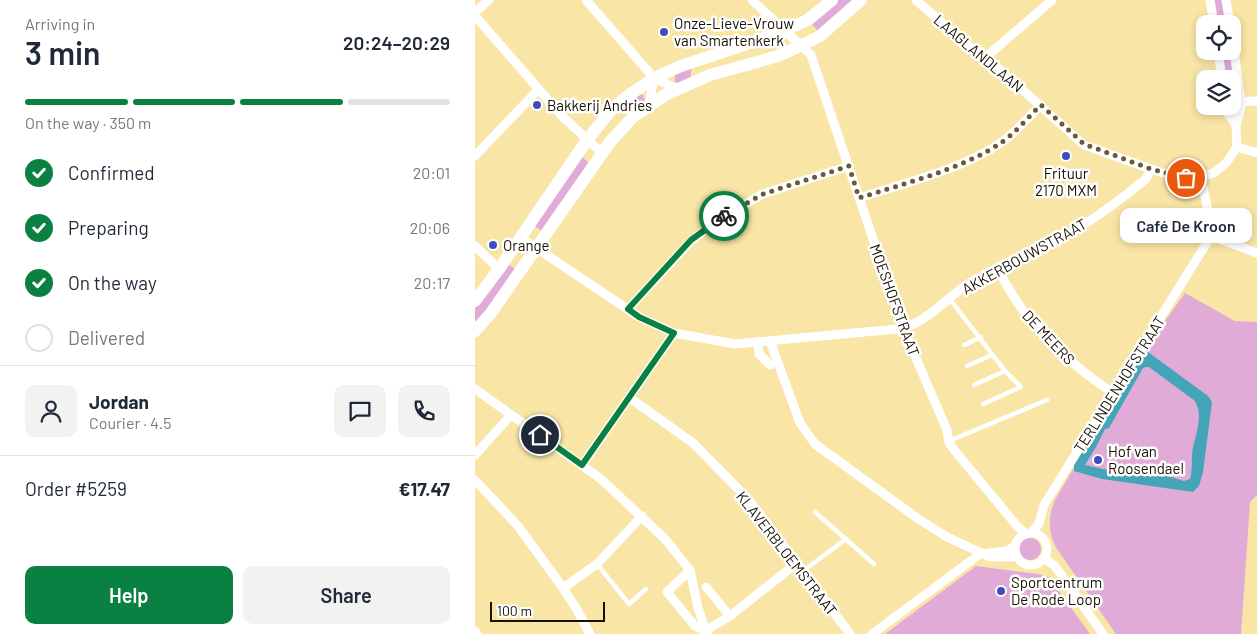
<!DOCTYPE html>
<meta charset="utf-8">
<style>
:root{--surface:#fff;--page:#f2f2f3;--text:#1f2937;--muted:#747a83;--line:#e0e1e3;--accent:#0b8043}
body{margin:0;font-family:Barlow,sans-serif;background:var(--page);color:var(--text);height:100vh;display:flex;flex-direction:column;font-size:19px;white-space:nowrap}
*{box-sizing:border-box;margin:0}
p{font-size:16px;color:var(--muted)}
.icon{flex:none;width:28px;height:28px;fill:none;stroke:currentColor;stroke-width:2;stroke-linecap:round;stroke-linejoin:round}
.map{position:relative;flex:1;overflow:hidden}
.details{display:flex;flex-direction:column;background:var(--surface);width:475px}
.details>*{flex:none}
.tools{position:absolute;left:721px;top:15px;display:grid;gap:10px}
.tools a{display:grid;place-items:center;width:45px;height:45px;border-radius:10px;background:var(--surface);box-shadow:0 2px 8px #0003;font-size:25px}
.scale{position:absolute;left:15px;bottom:12px;width:115px;box-sizing:border-box;padding-left:5px;border:2px solid #181100;border-top:0;font-size:14px;line-height:18px;white-space:nowrap;color:#181100;-webkit-text-stroke:4px #fff;paint-order:stroke}
.pin{position:absolute;display:grid;place-items:center;width:42px;height:42px;color:#fff;margin:-21px;border:2px solid #fff;border-radius:50%;box-shadow:0 1px 5px #0007}
.courier{position:absolute;display:grid;place-items:center;width:50px;height:50px;margin:-25px;border:4px solid #0b8043;border-radius:50%;background:#fff;color:#222;box-shadow:0 1px 6px #0007}
.bubble{position:absolute;height:35px;border-radius:10px;background:var(--surface);box-shadow:0 2px 8px #0003;font-size:16px;font-weight:600;line-height:35px;text-align:center}
.overview em{font-style:normal;font-weight:600}
.overview div{display:flex;flex-direction:column-reverse}
.overview{display:flex;align-items:center;justify-content:space-between;height:85px;padding:0 25px}
h1{font-size:32px;font-weight:600;line-height:38px}
.bar{display:grid;grid-template-columns:repeat(4,1fr);gap:8px 5px;align-content:center;height:60px;padding:0 25px}
.bar i{height:6px;border-radius:4px;background:var(--line)}
.bar .active{background:var(--accent)}
.bar p{grid-column:span 4}
.line{display:flex;align-items:center;gap:12px;padding:0 25px;border-top:1px solid var(--line)}
.line div{flex:1}
.round{display:grid;place-items:center;flex:none;width:52px;height:52px;border-radius:10px;background:var(--page)}
ol{padding:0 25px;list-style:none}
li{display:flex;align-items:center;gap:15px;height:55px}
li p{margin-inline-start:auto}
li .icon{padding:5px;border-radius:50%;background:var(--accent);color:#fff;stroke-width:4}
li:last-child{color:var(--muted)}
li i{width:28px;height:28px;border:2px solid var(--line);border-radius:50%}
.cta{display:flex;gap:10px;margin-top:auto;padding:10px 25px}
.cta a{flex:1;height:58px;border-radius:10px;background:var(--accent);color:#fff;font-size:20px;font-weight:600;line-height:58px;text-align:center}
.cta a+a{background:var(--page);color:var(--text)}
main{display:flex;flex:1;min-height:0}
.map>svg:first-child{display:block}
.green{fill:#e0acd7}
.water{fill:#44a5b8;fill-rule:evenodd}
.lines{fill:none;stroke-linecap:round;stroke-linejoin:round}
.lane{stroke:#fff;stroke-width:4.5}
.street{stroke:#fff;stroke-width:9}
.secondary{stroke:#fff;stroke-width:12}
.done{stroke:#675b3a;stroke-width:5;stroke-dasharray:0 9}
.route{stroke:#0b8043;stroke-width:6}
.poi-dot{fill:#3f4cc0;stroke:#fff;stroke-width:2}
.labels{text-anchor:middle;dominant-baseline:central;stroke-width:5;stroke-linejoin:round;paint-order:stroke}
.poi-label{font-size:15px;fill:#181100;stroke:#fff;text-anchor:start}
.street-label{font-size:15px;fill:#181100;stroke:#fff}
</style>
<main>
<section class="details">
<div class="overview"><div><h1>3 min</h1><p>Arriving in</p></div><em>20:24–20:29</em></div>
<div class="bar"><i class="active"></i><i class="active"></i><i class="active"></i><i></i><p>On the way · 350 m</p></div>
<ol>
<li><svg class="icon" aria-label="check" viewBox="0 0 24 24"><path d="M5 12l5 5 9-10"/></svg>Confirmed<p>20:01</p></li>
<li><svg class="icon" aria-label="check" viewBox="0 0 24 24"><path d="M5 12l5 5 9-10"/></svg>Preparing<p>20:06</p></li>
<li><svg class="icon" aria-label="check" viewBox="0 0 24 24"><path d="M5 12l5 5 9-10"/></svg>On the way<p>20:17</p></li>
<li><i></i>Delivered</li>
</ol>
<div class="line" style="height:90px"><a class="round"><svg class="icon" aria-label="person" viewBox="0 0 24 24"><circle cx="12" cy="8" r="4"/><path d="M4 21q1-7 8-7t8 7"/></svg></a><div><b>Jordan</b><p>Courier · 4.5</p></div><a class="round"><svg class="icon" aria-label="chat" viewBox="0 0 24 24"><path d="M4 5h16v11H9l-5 4z"/></svg></a><a class="round"><svg class="icon" aria-label="phone" viewBox="0 0 24 24"><path d="M5 4h4l2 5-3 2q2 4 5 5l2-3 5 2v4C11 20 4 13 5 4z"/></svg></a></div>
<div class="line" style="height:65px"><div>Order #5259</div><b>€17.47</b></div>
<div class="cta"><a>Help</a><a>Share</a></div>
</section>
<div class="map">
<svg width="782" height="634" viewBox="0 0 782 634">
<rect width="100%" height="100%" fill="#f9e5a6"/>
<g class="green">
<path d="M 363,0 L 380,0 L 343,31 L 337,24 Z"/>
<path d="M 739,0 L 747,0 L 751,24 L 743,24 Z"/>
<path d="M 747,51 L 755,51 L 762,95 L 758,98 L 758,79 L 751,79 Z"/>
<path d="M 217,65 L 215,80 L 203,83 L 200,82 L 200,74 Z"/>
<path d="M 164,94 L 168,95 L 170,101 L 161,111 L 156,99 Z"/>
<path d="M 106,156 L 114,163 L 67,231 L 58,225 Z"/>
<path d="M 32,263 L 41,270 L 0,325 L 0,308 Z"/>
<path d="M 710,293 L 760,321 L 782,322 L 782,495 L 775,502 L 766,634 L 641,634 L 582,549 C 572,532 573,515 581,498 L 672,346 Z"/>
<circle cx="555" cy="549" r="11"/>
<path d="M 501,566 L 563,574 L 574,577 L 615,634 L 410,634 Z"/>
</g>
<path class="water" d="M 673,352 L 733,396 L 737,402 L 728,472 L 724,486 L 718,492 L 627,479 L 599,471 L 599,465 L 667,356 ZM 671,367 L 674,367 L 720,401 C 728,415 722,432 718,447 C 716,458 718,469 715,479 L 709,481 L 686,474 L 646,469 L 642,472 L 610,465 L 621,447 L 630,429 L 634,428 L 668,368 Z"/>
<g class="lines">
<g class="lane">
<path d="M 474,298 L 530,371 L 546,387 L 508,404"/>
<path d="M 489,345 L 506,337"/>
<path d="M 492,366 L 517,355"/>
<path d="M 499,385 L 530,371"/>
<path d="M 474,441 L 572,400"/>
<path d="M 340,512 L 399,564"/>
<path d="M 122,564 L 154,604 L 171,589"/>
<path d="M 328,571 L 371,539"/>
</g>
<g class="street">
<path d="M 111,0 L 179,78 L 203,89"/>
<path d="M 277,0 L 336,55 L 428,328 L 472,430 L 474,442 L 480,451 L 543,527 L 551,534"/>
<path d="M 441,0 L 505,56 L 511,57 L 609,145 L 676,169 L 704,178 L 726,177 L 739,173 L 751,163 L 762,147 L 761,125 L 766,108 L 766,101 L 758,44"/>
<path d="M 735,0 L 739,24"/>
<path d="M 751,0 L 755,24"/>
<path d="M 0,12 L 14,0"/>
<path d="M 0,16 L 87,116 L 127,153"/>
<path d="M 743,51 L 747,79"/>
<path d="M 511,57 L 577,0"/>
<path d="M 758,102 L 782,101"/>
<path d="M 174,105 L 179,78"/>
<path d="M 750,106 L 751,111 L 761,125"/>
<path d="M 762,147 L 782,153"/>
<path d="M 0,156 L 63,90"/>
<path d="M 726,177 L 736,226 L 736,236"/>
<path d="M 384,198 C 427,184 487,169 524,144 C 540,134 552,118 566,105"/>
<path d="M 736,236 L 782,253"/>
<path d="M 45,237 L 164,317 L 199,333 L 260,344 L 422,329 C 450,325 470,299 493,284 C 522,265 557,252 589,236 C 618,221 646,199 671,179 L 676,169"/>
<path d="M 0,246 L 24,269"/>
<path d="M 522,269 C 529,280 535,291 542,302 C 567,339 601,368 638,393"/>
<path d="M 153,309 L 216,241 L 248,217 L 288,194 L 374,166"/>
<path d="M 295,341 L 325,423 L 340,444 L 442,518 L 472,537 L 515,557 L 542,557"/>
<path d="M 283,342 L 284,354 L 295,365"/>
<path d="M 0,389 L 126,479 L 190,539 L 215,570 L 223,608 L 232,634"/>
<path d="M 155,398 L 218,443 L 273,499 L 375,634"/>
<path d="M 0,455 L 36,415"/>
<path d="M 107,465 L 199,333"/>
<path d="M 0,480 L 43,526 L 88,588 L 101,608 L 115,634"/>
<path d="M 556,533 L 564,524 L 569,505 L 736,236"/>
<circle cx="556" cy="549" r="16"/>
<path d="M 569,558 L 580,566 L 628,634"/>
<path d="M 215,570 L 192,592 L 220,626 L 230,631"/>
<path d="M 231,587 L 255,616"/>
<path d="M 88,588 L 122,564 L 167,516"/>
<path d="M 0,631 L 2,634"/>
<path d="M 230,631 L 255,616 L 322,563"/>
<path d="M 397,634 L 505,554 L 532,551 L 540,546"/>
</g>
<g class="secondary">
<path d="M 0,301 L 24,269 L 112,140 L 137,109 L 150,98 L 179,78 L 206,66 L 310,31 L 334,19 L 357,0"/>
<path d="M 0,331 L 16,313 L 135,142 L 158,117 L 190,95 L 235,75 L 303,56 L 327,45 L 345,36 L 386,0"/>
</g>
</g>
<g class="lines">
<path class="done" d="M 249,216 L 288,194 L 374,166 L 384,198 C 427,184 487,169 524,144 C 540,134 552,118 566,105 L 609,144 L 676,169 L 711,178"/>
<path class="route" d="M 65,435 L 107,465 L 199,333 L 164,317 L 153,309 L 216,240 L 249,216"/>
</g>
<g class="poi-dot">
<circle cx="189" cy="32" r="5"/>
<circle cx="62" cy="105" r="5"/>
<circle cx="591" cy="156" r="5"/>
<circle cx="18" cy="245" r="5"/>
<circle cx="623" cy="460" r="5"/>
<circle cx="526" cy="591" r="5"/>
</g>
<g class="labels">
<g class="poi-label">
<text x="199" y="23">Onze-Lieve-Vrouw<tspan x="199" dy="17">van Smartenkerk</tspan></text>
<text x="72" y="105">Bakkerij Andries</text>
<text x="591" y="173" text-anchor="middle">Frituur<tspan x="591" dy="17">2170 MXM</tspan></text>
<text x="28" y="245">Orange</text>
<text x="633" y="451">Hof van<tspan x="633" dy="17">Roosendael</tspan></text>
<text x="536" y="582">Sportcentrum<tspan x="536" dy="17">De Rode Loop</tspan></text>
</g>
<g class="street-label">
<text transform="translate(504 53) rotate(40)">LAAGLANDLAAN</text>
<text transform="translate(549 256) rotate(-29)">AKKERBOUWSTRAAT</text>
<text transform="translate(420 300) rotate(70)">MOESHOFSTRAAT</text>
<text transform="translate(574 337) rotate(47)">DE MEERS</text>
<text transform="translate(644 384) rotate(-58)">TERLINDENHOFSTRAAT</text>
<text transform="translate(312 553) rotate(52)">KLAVERBLOEMSTRAAT</text>
</g>
</g>
</svg>
<div class="tools">
<a><svg class="icon" aria-label="locate" viewBox="0 0 24 24"><circle cx="12" cy="12" r="6"/><path d="M12 2v4M12 18v4M2 12h4M18 12h4"/></svg></a>
<a><svg class="icon" aria-label="layers" viewBox="0 0 24 24"><path d="M12 4l9 5-9 5-9-5zM3 14l9 5 9-5"/></svg></a>
</div>
<div class="scale">100 m</div>
<div class="pin" style="left:711px;top:178px;background:#ea580c"><svg class="icon" aria-label="bag" viewBox="0 0 24 24"><path d="M5 8h14l-1 12H6zM9 8a3 3 0 0 1 6 0"/></svg></div>
<div class="pin" style="left:65px;top:435px;background:#1f2937"><svg class="icon" aria-label="home" viewBox="0 0 24 24"><path d="M3 11l9-7 9 7M6 9v11h12V9"/></svg></div>
<div class="courier" style="left:249px;top:216px"><svg class="icon" aria-label="bike" viewBox="0 0 24 24"><circle cx="6" cy="16" r="4"/><circle cx="18" cy="16" r="4"/><path d="M6 16l4-8h5l3 8M10 8l3 8H6M13 5h3"/></svg></div>
<div class="bubble" style="left:645px;top:208px;width:132px">Café De Kroon</div>
</div>
</main>
